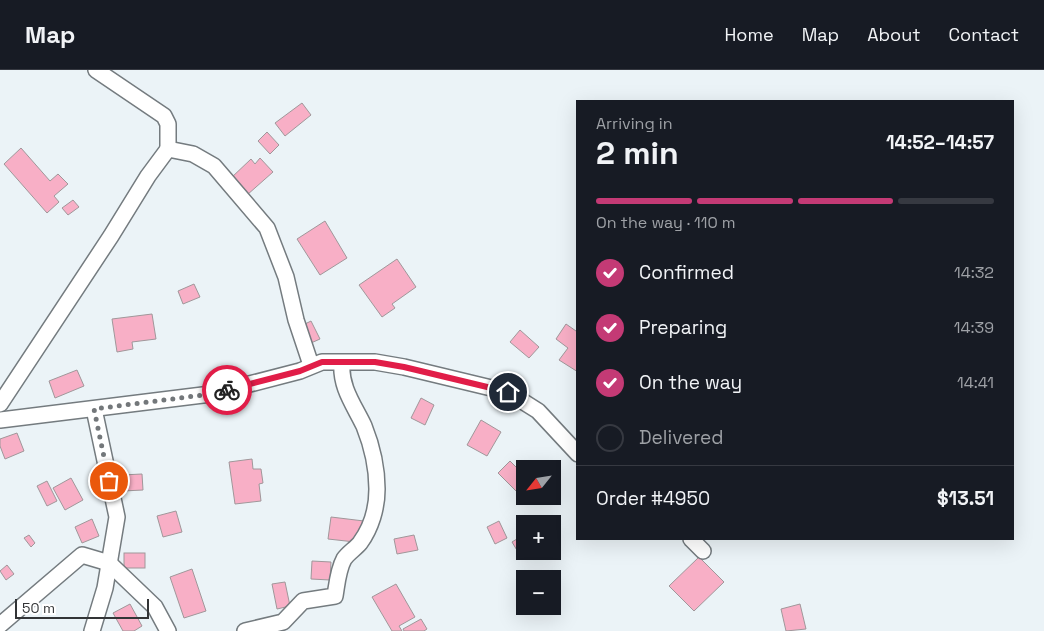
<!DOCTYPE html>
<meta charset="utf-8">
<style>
:root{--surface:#171b24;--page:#20242c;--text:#f1f3f6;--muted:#9ea1a6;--line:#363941;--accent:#c43a75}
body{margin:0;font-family:"Space Grotesk",sans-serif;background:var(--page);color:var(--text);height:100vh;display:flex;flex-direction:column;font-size:19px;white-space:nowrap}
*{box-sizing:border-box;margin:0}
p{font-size:16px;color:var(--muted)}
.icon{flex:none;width:28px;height:28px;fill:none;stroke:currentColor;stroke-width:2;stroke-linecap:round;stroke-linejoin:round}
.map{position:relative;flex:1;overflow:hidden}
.panel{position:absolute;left:576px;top:30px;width:438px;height:440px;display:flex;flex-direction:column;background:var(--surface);border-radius:0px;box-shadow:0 5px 20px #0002}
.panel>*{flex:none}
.needle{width:32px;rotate:240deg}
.fabs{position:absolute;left:516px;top:390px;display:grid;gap:10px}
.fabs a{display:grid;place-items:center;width:45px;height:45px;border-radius:0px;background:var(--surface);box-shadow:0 5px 20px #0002;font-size:25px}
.scale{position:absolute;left:15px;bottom:12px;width:134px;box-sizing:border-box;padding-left:5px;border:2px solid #323436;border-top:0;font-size:14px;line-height:18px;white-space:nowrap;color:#323436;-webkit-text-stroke:4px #fff;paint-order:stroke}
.pin{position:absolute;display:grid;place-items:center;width:42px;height:42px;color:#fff;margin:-21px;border:2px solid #fff;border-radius:50%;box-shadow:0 1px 5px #0007}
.courier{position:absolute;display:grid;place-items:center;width:50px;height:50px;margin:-25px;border:4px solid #e11d48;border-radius:50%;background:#fff;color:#222;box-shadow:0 1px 6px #0007}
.summary em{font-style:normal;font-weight:700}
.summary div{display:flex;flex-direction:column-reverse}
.summary{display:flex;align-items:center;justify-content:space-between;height:85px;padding:0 20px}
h1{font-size:32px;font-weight:700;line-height:38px}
.bar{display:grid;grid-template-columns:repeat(4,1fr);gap:8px 5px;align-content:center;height:60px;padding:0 20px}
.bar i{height:6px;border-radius:4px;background:var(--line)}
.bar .current{background:var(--accent)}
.bar p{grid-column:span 4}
.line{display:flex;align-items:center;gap:12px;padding:0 20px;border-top:1px solid var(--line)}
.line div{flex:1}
ol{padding:0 20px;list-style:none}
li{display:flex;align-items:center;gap:15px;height:55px}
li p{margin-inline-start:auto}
li .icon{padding:5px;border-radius:50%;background:var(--accent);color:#fff;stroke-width:4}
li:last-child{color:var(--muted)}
li i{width:28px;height:28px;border:2px solid var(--line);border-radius:50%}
header{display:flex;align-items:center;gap:30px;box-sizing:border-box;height:70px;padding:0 25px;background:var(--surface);border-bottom:1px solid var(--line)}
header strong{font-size:24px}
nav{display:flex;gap:28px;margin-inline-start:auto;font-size:18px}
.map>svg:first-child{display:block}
.building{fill:#f8afc6;stroke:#a0979a}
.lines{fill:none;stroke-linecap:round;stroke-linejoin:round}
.minor-casing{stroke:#747b7f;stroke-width:18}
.minor{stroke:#fff;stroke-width:15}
.done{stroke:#73777a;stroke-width:5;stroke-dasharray:0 9}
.route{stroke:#e11d48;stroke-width:6}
</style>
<header>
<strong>Map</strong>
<nav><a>Home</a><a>Map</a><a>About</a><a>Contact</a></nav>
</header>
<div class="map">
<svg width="1044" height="561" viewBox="0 0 1044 561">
<rect width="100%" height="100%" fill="#ebf3f7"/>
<g class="building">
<path d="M 302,33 L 311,45 L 285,66 L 275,53 Z"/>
<path d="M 267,62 L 279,75 L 270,84 L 258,71 Z"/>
<path d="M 21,78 L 50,111 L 58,104 L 68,114 L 54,126 L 59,132 L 47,143 L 4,94 Z"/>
<path d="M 260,88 L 273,102 L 247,125 L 231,108 L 251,89 L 255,94 Z"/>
<path d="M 73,130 L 79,137 L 68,145 L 62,138 Z"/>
<path d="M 325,151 L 347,188 L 320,205 L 297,169 Z"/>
<path d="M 397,189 L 416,217 L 392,234 L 395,238 L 382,247 L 359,215 Z"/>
<path d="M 194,214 L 200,227 L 183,234 L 178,221 Z"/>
<path d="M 152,244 L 156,269 L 132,272 L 133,279 L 117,282 L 112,249 Z"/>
<path d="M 311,251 L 320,269 L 311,273 L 303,255 Z"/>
<path d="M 566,254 L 576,261 L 578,259 L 578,302 L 559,290 L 568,278 L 556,269 Z"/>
<path d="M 520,260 L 539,277 L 529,288 L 510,272 Z"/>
<path d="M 77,300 L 84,316 L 55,328 L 49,311 Z"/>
<path d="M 421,328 L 434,335 L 425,355 L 411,348 Z"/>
<path d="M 481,350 L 501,362 L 487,386 L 467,375 Z"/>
<path d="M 17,363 L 24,381 L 5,389 L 0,376 L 0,369 Z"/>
<path d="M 252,389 L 253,399 L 261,399 L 263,413 L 259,414 L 261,431 L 235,434 L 229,392 Z"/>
<path d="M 510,391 L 525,406 L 525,426 L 539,426 L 530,435 L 498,403 Z"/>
<path d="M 142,404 L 143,420 L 123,421 L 122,405 Z"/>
<path d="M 71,408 L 83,430 L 65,440 L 53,418 Z"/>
<path d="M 47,411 L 57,431 L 47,436 L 37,416 Z"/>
<path d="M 176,441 L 182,462 L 163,467 L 157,446 Z"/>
<path d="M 331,447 L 364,451 L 362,464 L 356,464 L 355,472 L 328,469 Z"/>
<path d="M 92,449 L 99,466 L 82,473 L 75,457 Z"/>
<path d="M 499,451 L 507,468 L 495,474 L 487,457 Z"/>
<path d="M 525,464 L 525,478 L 518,482 L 512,472 Z"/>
<path d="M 29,465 L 35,473 L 31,477 L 24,468 Z"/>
<path d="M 414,465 L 418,480 L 397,484 L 394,469 Z"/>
<rect x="124" y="483" width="21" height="15"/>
<path d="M 699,487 L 724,512 L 694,541 L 669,516 Z"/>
<path d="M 312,491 L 331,492 L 330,510 L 311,509 Z"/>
<path d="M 7,495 L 14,504 L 6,510 L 0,501 Z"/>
<path d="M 192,499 L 206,541 L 184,548 L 170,507 Z"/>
<path d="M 285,512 L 290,536 L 277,539 L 272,514 Z"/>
<path d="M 396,514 L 415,547 L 399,556 L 402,561 L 392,561 L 372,527 Z"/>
<path d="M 130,534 L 142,556 L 134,561 L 123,561 L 113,543 Z"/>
<path d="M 800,534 L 806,559 L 786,561 L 781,539 Z"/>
<path d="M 421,549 L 427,559 L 424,561 L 404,561 L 403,559 Z"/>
</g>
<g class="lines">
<g class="minor-casing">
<g id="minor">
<path d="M 96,0 L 164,46 L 168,54 L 168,79 L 193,84 L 214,96 L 267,158 L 286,207 L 296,250 L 311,295"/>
<path d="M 0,334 L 111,166 L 148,106 L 168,79"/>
<path d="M 0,350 L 211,324 L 300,301 L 322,292 L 375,292 L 404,297 L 508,322 L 538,341 L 578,384"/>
<path d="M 691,469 L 703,481"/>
<path d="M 0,555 L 82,485 L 109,493 L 155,537 L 168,561"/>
<path d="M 92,561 L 105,518 L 117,447 L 94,339"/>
<path d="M 245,561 L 283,552 L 303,531 L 335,526 C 337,514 338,500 344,489 C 348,483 355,479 360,473 C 371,458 377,438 377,419 C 377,398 372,376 364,356 C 354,335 340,317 342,293"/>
</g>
</g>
<use href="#minor" class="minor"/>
</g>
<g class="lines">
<path class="done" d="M 109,411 L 94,339 L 211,324 L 227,320"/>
<path class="route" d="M 227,320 L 300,301 L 322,292 L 375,292 L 404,297 L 508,322"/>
</g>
</svg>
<div class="fabs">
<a><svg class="needle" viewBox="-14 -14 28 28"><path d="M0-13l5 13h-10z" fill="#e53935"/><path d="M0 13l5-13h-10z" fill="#9ea1a6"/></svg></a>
<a>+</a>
<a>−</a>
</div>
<div class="scale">50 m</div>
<div class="pin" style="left:109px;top:411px;background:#ea580c"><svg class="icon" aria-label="bag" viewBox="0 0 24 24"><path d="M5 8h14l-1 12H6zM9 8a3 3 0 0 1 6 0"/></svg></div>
<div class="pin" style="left:508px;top:322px;background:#1f2937"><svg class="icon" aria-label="home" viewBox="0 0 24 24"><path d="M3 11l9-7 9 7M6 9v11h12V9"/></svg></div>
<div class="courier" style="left:227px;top:320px"><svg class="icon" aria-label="bike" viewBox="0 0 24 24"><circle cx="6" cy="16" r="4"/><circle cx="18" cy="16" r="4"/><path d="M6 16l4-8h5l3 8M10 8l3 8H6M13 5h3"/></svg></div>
<section class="panel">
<div class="summary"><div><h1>2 min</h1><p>Arriving in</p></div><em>14:52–14:57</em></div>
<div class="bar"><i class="current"></i><i class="current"></i><i class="current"></i><i></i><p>On the way · 110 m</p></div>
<ol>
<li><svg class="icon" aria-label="check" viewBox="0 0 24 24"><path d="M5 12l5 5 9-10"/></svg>Confirmed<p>14:32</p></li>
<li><svg class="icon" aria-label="check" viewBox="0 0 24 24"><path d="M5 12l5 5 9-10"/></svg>Preparing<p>14:39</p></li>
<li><svg class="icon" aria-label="check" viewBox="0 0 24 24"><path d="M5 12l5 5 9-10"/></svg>On the way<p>14:41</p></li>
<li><i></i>Delivered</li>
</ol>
<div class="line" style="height:65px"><div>Order #4950</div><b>$13.51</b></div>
</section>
</div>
